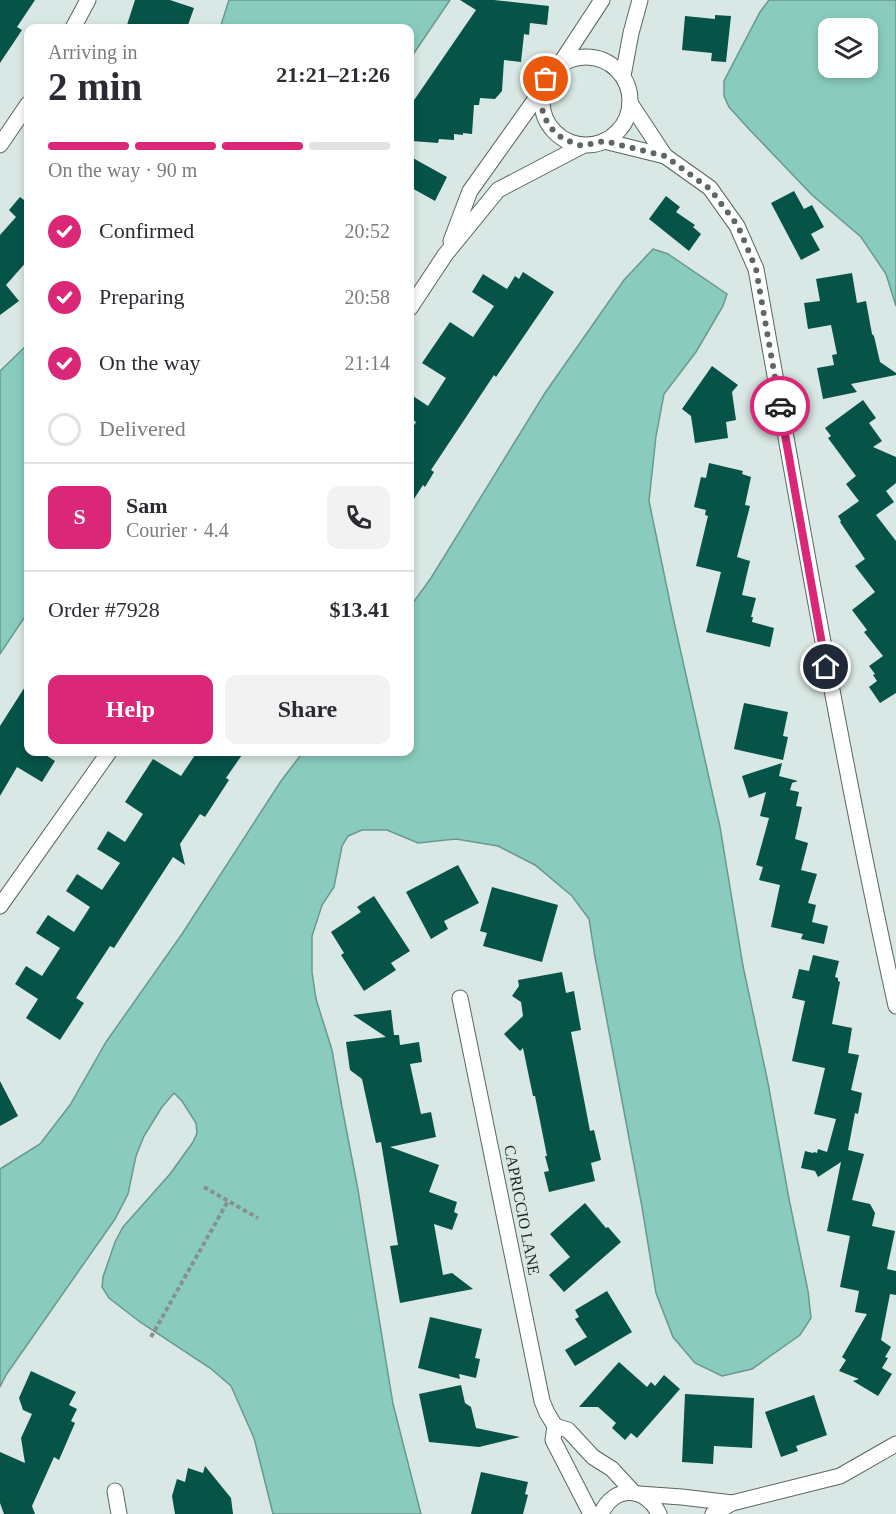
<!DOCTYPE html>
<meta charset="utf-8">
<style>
:root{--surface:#fff;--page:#f2f2f3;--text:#2b2b33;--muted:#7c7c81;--line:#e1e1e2;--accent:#db2777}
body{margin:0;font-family:"Times New Roman",serif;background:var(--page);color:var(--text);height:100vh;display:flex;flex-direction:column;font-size:22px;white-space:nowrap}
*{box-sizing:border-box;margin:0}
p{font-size:20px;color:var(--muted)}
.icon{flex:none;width:33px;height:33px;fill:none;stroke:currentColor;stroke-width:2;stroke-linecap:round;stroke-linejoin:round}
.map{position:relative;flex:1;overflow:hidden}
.sheet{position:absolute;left:24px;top:24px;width:390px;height:732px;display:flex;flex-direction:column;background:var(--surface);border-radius:12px;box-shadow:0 3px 9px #0003}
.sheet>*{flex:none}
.buttons{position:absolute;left:818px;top:18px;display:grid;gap:12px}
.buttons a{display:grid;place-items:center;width:60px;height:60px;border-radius:12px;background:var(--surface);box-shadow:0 3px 9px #0003;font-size:30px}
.pin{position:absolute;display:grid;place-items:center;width:51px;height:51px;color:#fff;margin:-26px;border:3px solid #fff;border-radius:50%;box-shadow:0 2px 6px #0007}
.courier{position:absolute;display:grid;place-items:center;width:60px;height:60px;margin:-30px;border:4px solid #db2777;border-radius:50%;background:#fff;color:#222;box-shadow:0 2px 8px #0007}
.headline em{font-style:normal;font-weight:600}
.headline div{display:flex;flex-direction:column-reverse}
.headline{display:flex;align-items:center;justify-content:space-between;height:102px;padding:0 24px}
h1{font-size:39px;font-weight:600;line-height:45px}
.bar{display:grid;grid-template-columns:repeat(4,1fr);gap:9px 6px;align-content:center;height:72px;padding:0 24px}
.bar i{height:8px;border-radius:4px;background:var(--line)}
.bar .on{background:var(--accent)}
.bar p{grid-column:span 4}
.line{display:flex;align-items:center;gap:15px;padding:0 24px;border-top:2px solid var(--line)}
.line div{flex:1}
.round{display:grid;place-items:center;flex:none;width:63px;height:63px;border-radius:12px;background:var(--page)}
ol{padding:0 24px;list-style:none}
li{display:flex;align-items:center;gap:18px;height:66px}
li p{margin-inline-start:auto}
li .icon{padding:6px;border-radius:50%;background:var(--accent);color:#fff;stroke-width:4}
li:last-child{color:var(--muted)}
li i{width:33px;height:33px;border:3px solid var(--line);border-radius:50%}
.cta{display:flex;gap:12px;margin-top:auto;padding:12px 24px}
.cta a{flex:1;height:69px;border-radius:12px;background:var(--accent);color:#fff;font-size:24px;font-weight:600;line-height:69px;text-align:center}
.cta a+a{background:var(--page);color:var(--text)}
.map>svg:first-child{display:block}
.water{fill:#89ccbd;stroke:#68998e;stroke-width:1.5;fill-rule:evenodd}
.building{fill:#065348}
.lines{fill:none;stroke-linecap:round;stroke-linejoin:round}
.street-casing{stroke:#586662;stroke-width:17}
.path{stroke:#87928f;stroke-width:4;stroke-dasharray:4.5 3;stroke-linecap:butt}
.street{stroke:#fff;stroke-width:15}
.done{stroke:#5e6765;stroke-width:6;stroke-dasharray:0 10.8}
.route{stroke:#db2777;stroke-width:8}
.labels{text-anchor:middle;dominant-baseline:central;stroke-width:6;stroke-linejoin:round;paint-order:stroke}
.street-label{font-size:16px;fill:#1c2221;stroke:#d9e8e4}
</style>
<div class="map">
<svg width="896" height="1514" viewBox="0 0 896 1514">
<rect width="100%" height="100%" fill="#d9e8e4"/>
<g class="water">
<path d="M 229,0 L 450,0 L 410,59 L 410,28 L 220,28 Z"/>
<path d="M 769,0 L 896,0 L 896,306 L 886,274 L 861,237 L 812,195 L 748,128 L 729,107 L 724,96 L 724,81 L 760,12 ZM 867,28 L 867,68 L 828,68 L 828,28 Z"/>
<path d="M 653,249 L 668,254 L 727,294 L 723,306 L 696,352 L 664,394 L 656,436 L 649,501 L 673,617 L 720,827 L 743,966 L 768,1083 L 789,1199 L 808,1291 L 811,1318 L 800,1335 L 752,1369 L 722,1376 L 695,1363 L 673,1337 L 656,1293 L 642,1207 L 595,957 L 589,919 L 572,896 L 535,865 L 498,846 L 456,839 L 418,843 L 387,830 L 362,830 L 348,836 L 342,846 L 334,887 L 322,905 L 312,936 L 312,972 L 316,999 L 332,1050 L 342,1107 L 358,1190 L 393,1404 L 421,1514 L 273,1514 L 254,1438 L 231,1386 L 210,1368 L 140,1322 L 109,1298 L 102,1287 L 103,1277 L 115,1242 L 123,1227 L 170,1174 L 193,1142 L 197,1133 L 196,1123 L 182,1101 L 174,1093 L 162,1107 L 144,1136 L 136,1156 L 128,1194 L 115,1219 L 6,1375 L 0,1387 L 0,1169 L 40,1144 L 70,1105 L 106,1042 L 182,934 L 281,781 L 303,752 L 410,752 L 410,607 L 431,578 L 545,393 L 624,280 Z"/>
<path d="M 28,344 L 28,612 L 0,654 L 0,371 Z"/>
</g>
<g class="building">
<path d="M 0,0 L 35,0 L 17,27 L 22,30 L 0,63 Z"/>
<path d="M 135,0 L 170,0 L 194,8 L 187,28 L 126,28 Z"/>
<path d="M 460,0 L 494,0 L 549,6 L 547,25 L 530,23 L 529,35 L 524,34 L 521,62 L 504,60 L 502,91 L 495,99 L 480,98 L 479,105 L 474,105 L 472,134 L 463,133 L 463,135 L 454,134 L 454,140 L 439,139 L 438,143 L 412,141 L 413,128 L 410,127 L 410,106 L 476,10 Z"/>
<path d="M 715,15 L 731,16 L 726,62 L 711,61 L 712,53 L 682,50 L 685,16 L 715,19 Z"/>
<path d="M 411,157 L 447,177 L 435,201 L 410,187 L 410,165 L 411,166 Z"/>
<path d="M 794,191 L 804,209 L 812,205 L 824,227 L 811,234 L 820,250 L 801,260 L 771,203 Z"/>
<path d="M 666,196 L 680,207 L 676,212 L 695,225 L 693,227 L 701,234 L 689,251 L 649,219 Z"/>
<path d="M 20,197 L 28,203 L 28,260 L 6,285 L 19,301 L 0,315 L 0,235 L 16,217 L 9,210 Z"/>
<path d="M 523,272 L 554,292 L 496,377 L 494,375 L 431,470 L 434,472 L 425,487 L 423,485 L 410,505 L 410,432 L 416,422 L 410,418 L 410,394 L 428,406 L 446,378 L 422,363 L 450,322 L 473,337 L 494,306 L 472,292 L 483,274 L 507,289 L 515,276 L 519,279 Z"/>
<path d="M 852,273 L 857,303 L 866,301 L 872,334 L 874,336 L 880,362 L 896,373 L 896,375 L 851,384 L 857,392 L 823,399 L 817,368 L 834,365 L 832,355 L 837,354 L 831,325 L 808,329 L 804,303 L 820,301 L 816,279 Z"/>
<path d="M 712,366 L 738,385 L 732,392 L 736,420 L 726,422 L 728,438 L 695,443 L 691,416 L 682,409 Z"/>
<path d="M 863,400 L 876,418 L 869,423 L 882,441 L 873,447 L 896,457 L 896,483 L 886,491 L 894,502 L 876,515 L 896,541 L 896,693 L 880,703 L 869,687 L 877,681 L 873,675 L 875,674 L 869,666 L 883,656 L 864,632 L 867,630 L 852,610 L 875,592 L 855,566 L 865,559 L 840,522 L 841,521 L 838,516 L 859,501 L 846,484 L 856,476 L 828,438 L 831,436 L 825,428 Z"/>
<path d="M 709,463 L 743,471 L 742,474 L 751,477 L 745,505 L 750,506 L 737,557 L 750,561 L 742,595 L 756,598 L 751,617 L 753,617 L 752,622 L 774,628 L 770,647 L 706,632 L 721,572 L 696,566 L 708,516 L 705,515 L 706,510 L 694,507 L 701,477 L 706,478 Z"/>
<path d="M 28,682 L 28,752 L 41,752 L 55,761 L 42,782 L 17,767 L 0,796 L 0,726 Z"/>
<path d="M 744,703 L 788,712 L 783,736 L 788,737 L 783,760 L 734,749 Z"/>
<path d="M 197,752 L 244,752 L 226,778 L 229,780 L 205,817 L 200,814 L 180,844 L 185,865 L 173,857 L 114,948 L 110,946 L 76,998 L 84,1003 L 60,1040 L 26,1018 L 38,999 L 15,984 L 26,966 L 42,976 L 60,948 L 36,933 L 48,915 L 74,932 L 90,907 L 66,891 L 77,874 L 102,890 L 120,863 L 97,849 L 108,831 L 125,842 L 143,814 L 125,802 L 153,759 L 181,776 Z"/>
<path d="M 782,763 L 779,776 L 798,781 L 792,783 L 790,790 L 799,792 L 796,806 L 802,807 L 795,839 L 808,843 L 801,870 L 817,874 L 808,903 L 816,905 L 812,922 L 828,926 L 824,944 L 801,939 L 803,934 L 771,927 L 780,885 L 759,880 L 763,867 L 756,865 L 769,818 L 760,816 L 766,792 L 749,798 L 742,776 Z"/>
<path d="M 458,865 L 479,903 L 444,921 L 448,929 L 431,939 L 406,892 Z"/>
<path d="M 492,887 L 558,905 L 542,962 L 483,946 L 487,933 L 480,931 Z"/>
<path d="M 374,896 L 410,951 L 391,963 L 396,970 L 364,991 L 341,955 L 344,953 L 331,932 L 361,912 L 357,907 Z"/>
<path d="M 813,955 L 839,961 L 835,977 L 838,978 L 838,981 L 840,982 L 832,1024 L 852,1028 L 848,1053 L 859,1055 L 851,1090 L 862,1093 L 858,1114 L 855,1113 L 848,1150 L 864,1154 L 852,1200 L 870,1204 L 875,1213 L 872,1226 L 895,1231 L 887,1269 L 896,1271 L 896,1295 L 890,1294 L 881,1340 L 891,1347 L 885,1357 L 888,1358 L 882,1368 L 892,1374 L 878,1396 L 853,1381 L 859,1379 L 839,1371 L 846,1360 L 842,1357 L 867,1314 L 855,1312 L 859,1291 L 840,1287 L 850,1236 L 827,1231 L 841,1162 L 818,1177 L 815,1171 L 801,1168 L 805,1151 L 813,1153 L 814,1152 L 817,1153 L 818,1149 L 827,1152 L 836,1119 L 814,1114 L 825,1068 L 792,1061 L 805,1001 L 792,998 L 799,969 L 809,971 Z"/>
<path d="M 562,972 L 566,993 L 574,991 L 581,1030 L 571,1032 L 590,1131 L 594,1130 L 595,1134 L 601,1160 L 591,1163 L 595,1181 L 549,1192 L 544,1172 L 549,1171 L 545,1156 L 547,1156 L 535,1096 L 533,1096 L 523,1048 L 520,1051 L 504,1034 L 523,1016 L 521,1002 L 512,996 L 519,986 L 518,980 Z"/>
<path d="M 391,1010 L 394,1035 L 399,1035 L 400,1045 L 419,1042 L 422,1062 L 410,1064 L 421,1114 L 431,1112 L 436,1137 L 390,1147 L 439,1165 L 429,1192 L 457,1202 L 454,1212 L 458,1214 L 452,1230 L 434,1224 L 443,1275 L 452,1273 L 473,1289 L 400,1303 L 390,1246 L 398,1245 L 381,1142 L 376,1143 L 362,1079 L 350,1070 L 346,1042 L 386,1037 L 353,1015 Z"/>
<path d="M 0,1081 L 18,1116 L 0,1126 Z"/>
<path d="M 585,1203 L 606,1228 L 608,1227 L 621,1242 L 564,1292 L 549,1275 L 570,1257 L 550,1234 Z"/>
<path d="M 607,1291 L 632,1332 L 575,1366 L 565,1350 L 587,1337 L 575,1319 L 579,1317 L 575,1310 Z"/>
<path d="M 430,1317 L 482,1329 L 475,1358 L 480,1359 L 476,1378 L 459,1374 L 460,1379 L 418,1368 Z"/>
<path d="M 619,1362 L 647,1387 L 651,1382 L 655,1386 L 664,1375 L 680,1389 L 637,1438 L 631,1433 L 625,1440 L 612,1428 L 616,1423 L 598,1407 L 579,1407 Z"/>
<path d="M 31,1371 L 76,1392 L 69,1405 L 77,1409 L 71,1421 L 75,1423 L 59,1460 L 54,1457 L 32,1506 L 35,1514 L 4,1514 L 0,1503 L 0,1452 L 25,1463 L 21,1438 L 32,1414 L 23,1410 L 19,1398 Z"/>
<path d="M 461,1385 L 465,1403 L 471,1407 L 476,1428 L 520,1437 L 479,1447 L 429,1442 L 419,1394 Z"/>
<path d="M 685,1394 L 754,1398 L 752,1448 L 714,1446 L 713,1464 L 682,1462 Z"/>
<path d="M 814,1395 L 827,1435 L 796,1446 L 798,1451 L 781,1457 L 765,1412 Z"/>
<path d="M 205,1466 L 231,1498 L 233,1514 L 175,1514 L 172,1496 L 177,1479 L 185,1482 L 188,1468 L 203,1473 Z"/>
<path d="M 481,1472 L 528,1482 L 525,1494 L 528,1495 L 523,1514 L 471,1514 Z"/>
</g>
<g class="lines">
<g class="street-casing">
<g id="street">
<path d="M 73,28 L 88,0"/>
<circle cx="586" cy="101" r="44"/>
<path d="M 560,64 L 602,0"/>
<path d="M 623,76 L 631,33 L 640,0"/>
<path d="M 630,103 L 665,156 L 710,188 L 737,226 L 756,269 C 800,515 842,761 896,1006"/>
<path d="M 604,141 L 665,156"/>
<path d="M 0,145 L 28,104"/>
<path d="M 451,241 L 470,191 L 542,90"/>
<path d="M 410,308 L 445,255 L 498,190 L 582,146"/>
<path d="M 0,906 L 109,752"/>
<path d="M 460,998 L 542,1401 L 547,1413 L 555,1426"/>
<path d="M 115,1491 L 119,1514"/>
<path d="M 639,1494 L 682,1497 L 732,1503 L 713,1514"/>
<path d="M 732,1503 L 840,1476 L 896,1444"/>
<path d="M 591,1514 L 553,1440 L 555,1426 L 568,1430 L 593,1457 L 612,1469 L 634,1493"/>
<path d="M 601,1514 C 613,1485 646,1486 659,1514"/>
</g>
</g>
<g class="path">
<path d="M 204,1187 L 258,1218"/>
<path d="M 151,1337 L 228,1201"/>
</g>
<use href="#street" class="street"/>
</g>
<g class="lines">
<path class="done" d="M 546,79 L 543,89 L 541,103 L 544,117 L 552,129 L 563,139 L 582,146 L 604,141 L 665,156 L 710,189 L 738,226 L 756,269 L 780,406"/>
<path class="route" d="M 780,406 L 826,667"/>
</g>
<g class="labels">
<g class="street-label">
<text transform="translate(522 1210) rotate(79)">CAPRICCIO LANE</text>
</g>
</g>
</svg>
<div class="buttons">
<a><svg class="icon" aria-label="layers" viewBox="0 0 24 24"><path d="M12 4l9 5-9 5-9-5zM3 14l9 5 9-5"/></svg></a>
</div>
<div class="pin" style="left:546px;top:79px;background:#ea580c"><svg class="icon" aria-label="bag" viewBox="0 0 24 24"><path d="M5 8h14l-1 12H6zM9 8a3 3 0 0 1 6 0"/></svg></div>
<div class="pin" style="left:826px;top:667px;background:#1f2937"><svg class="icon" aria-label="home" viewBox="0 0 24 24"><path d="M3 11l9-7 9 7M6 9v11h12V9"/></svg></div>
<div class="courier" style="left:780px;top:406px"><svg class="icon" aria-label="car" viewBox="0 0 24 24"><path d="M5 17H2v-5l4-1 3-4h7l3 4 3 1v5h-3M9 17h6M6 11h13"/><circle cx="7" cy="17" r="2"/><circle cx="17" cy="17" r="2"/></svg></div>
<section class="sheet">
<div class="headline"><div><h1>2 min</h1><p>Arriving in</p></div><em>21:21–21:26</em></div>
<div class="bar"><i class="on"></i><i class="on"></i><i class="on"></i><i></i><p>On the way · 90 m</p></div>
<ol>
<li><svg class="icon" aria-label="check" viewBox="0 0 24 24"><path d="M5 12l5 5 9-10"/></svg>Confirmed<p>20:52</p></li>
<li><svg class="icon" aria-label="check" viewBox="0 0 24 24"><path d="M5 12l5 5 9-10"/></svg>Preparing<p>20:58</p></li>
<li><svg class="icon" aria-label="check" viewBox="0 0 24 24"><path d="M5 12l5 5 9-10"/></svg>On the way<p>21:14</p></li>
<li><i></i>Delivered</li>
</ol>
<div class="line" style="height:108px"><b class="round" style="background:var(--accent);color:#fff">S</b><div><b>Sam</b><p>Courier · 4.4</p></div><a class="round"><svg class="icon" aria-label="phone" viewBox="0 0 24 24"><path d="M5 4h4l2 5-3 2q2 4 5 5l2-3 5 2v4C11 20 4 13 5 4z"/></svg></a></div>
<div class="line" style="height:78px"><div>Order #7928</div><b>$13.41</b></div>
<div class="cta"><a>Help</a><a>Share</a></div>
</section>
</div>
